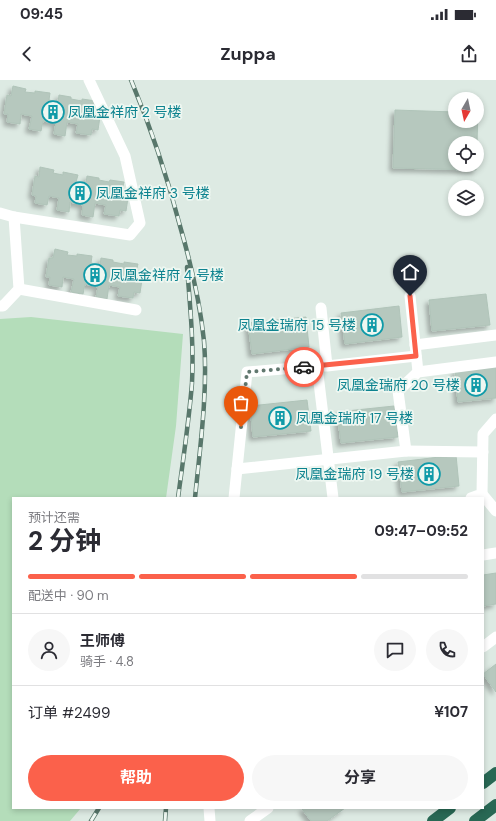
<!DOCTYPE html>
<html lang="zh">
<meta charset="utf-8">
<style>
:root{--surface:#fff;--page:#f7f7f7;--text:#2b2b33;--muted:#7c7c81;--line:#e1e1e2;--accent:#fb614b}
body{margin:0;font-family:"DM Sans","Noto Sans SC",sans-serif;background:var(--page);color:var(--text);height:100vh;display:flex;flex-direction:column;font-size:15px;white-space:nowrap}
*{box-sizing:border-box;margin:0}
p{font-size:13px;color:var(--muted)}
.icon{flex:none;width:22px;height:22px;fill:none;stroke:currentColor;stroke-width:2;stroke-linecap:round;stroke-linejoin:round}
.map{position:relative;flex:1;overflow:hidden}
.drawer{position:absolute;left:12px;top:417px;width:472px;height:312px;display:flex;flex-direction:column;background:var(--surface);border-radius:0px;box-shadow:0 2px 6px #0003}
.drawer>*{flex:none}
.needle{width:26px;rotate:189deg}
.fabs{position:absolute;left:448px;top:12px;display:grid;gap:8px}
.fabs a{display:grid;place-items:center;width:36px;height:36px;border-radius:50%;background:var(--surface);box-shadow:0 2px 6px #0003;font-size:20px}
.pin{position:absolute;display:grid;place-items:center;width:34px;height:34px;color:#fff;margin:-41px -17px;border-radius:50% 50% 50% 0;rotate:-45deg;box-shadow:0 0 4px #0007}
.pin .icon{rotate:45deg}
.courier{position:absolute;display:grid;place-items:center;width:40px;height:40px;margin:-20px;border:3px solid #fb614b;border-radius:50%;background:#fff;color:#222;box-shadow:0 1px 5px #0007}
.headline em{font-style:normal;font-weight:700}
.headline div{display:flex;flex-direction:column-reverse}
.headline{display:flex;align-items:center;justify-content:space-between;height:68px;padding:0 16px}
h1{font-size:26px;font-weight:700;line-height:30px}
.bar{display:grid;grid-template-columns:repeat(4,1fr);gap:6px 4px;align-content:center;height:48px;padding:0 16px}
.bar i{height:5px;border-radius:3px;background:var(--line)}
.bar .on{background:var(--accent)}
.bar p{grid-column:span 4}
.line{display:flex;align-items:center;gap:10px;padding:0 16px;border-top:1px solid var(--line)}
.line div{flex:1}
.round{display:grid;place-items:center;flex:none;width:42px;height:42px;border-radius:21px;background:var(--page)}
.cta{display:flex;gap:8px;margin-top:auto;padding:8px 16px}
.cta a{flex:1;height:46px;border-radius:24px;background:var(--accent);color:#fff;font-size:16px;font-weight:700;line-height:46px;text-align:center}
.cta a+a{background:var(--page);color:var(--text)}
.status{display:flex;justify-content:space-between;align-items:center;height:28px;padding:0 20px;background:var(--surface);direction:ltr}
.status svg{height:11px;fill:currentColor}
header{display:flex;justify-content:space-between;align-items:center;height:52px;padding:0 16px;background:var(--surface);font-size:18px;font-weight:700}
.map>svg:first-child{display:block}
.green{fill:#b4ddba}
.building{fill:#b6c8be;stroke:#b0c4b9;filter:url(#shadow)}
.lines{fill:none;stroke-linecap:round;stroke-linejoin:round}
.street{stroke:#fff;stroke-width:11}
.highway{stroke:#286854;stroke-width:12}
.rail-casing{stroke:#58776b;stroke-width:4.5}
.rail{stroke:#eef7f1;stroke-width:3;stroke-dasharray:9;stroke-linecap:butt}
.done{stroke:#61786f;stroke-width:4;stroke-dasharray:0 7.2}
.route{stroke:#fb614b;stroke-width:5}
.labels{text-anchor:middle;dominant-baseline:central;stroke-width:3.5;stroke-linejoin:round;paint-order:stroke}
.culture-label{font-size:14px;fill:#0d838f;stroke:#eef7f1;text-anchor:start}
</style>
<div class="status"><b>09:45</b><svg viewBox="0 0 49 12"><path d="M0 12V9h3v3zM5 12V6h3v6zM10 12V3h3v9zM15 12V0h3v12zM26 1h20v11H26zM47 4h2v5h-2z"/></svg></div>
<header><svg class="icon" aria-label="back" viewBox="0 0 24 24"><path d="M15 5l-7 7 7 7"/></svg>Zuppa<svg class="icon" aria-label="share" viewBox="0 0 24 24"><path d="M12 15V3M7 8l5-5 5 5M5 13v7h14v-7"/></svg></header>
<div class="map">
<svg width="496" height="741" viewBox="0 0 496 741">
<defs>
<filter id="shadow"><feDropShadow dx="-3.5" dy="3.5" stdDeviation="2" flood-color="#0004"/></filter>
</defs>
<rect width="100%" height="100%" fill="#ddeae3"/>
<path class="green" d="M 31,237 L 183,254 L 176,346 L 166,418 L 13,418 L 13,728 L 81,728 L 70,741 L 0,741 L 0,239 Z"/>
<g class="building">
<path d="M 13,6 L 26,9 L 25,12 L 35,13 L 35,11 L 50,13 L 49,20 L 58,22 L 59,15 L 71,17 L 71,19 L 82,21 L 82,19 L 96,21 L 95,29 L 101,30 L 98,50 L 92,49 L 91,55 L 76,53 L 78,44 L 67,42 L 65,56 L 54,54 L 56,43 L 43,41 L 41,51 L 29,49 L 32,36 L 21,34 L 20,44 L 7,42 L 8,34 L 4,34 L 7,15 L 11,16 Z"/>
<path d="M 395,30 L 455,32 L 455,41 L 477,41 L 478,32 L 477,63 L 455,63 L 455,85 L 476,85 L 476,90 L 393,88 Z"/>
<path d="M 40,87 L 54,90 L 53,93 L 63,95 L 63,92 L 78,95 L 76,102 L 86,103 L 87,96 L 99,98 L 99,100 L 109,102 L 110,100 L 124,102 L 122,110 L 129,111 L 126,131 L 120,130 L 119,136 L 104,134 L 106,125 L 95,123 L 93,137 L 82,135 L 83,125 L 70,122 L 69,132 L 57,130 L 59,118 L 49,116 L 47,125 L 35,123 L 36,116 L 32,115 L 35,96 L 39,97 Z"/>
<path d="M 55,169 L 68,172 L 67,175 L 77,176 L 77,174 L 92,176 L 91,183 L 100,185 L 101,178 L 113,180 L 113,182 L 124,184 L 124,182 L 138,184 L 136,192 L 143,193 L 140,213 L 134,212 L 133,218 L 118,216 L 120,207 L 109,205 L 107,219 L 96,217 L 98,207 L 85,204 L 83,214 L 71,212 L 74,199 L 63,197 L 62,207 L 49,205 L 50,197 L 46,197 L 49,178 L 53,178 Z"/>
<path d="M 486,214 L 490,245 L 432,251 L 429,220 Z"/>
<path d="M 399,226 L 402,257 L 345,264 L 341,233 Z"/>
<path d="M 306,237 L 309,267 L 252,274 L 248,243 Z"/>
<path d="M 496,287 L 496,318 L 458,322 L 455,291 Z"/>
<path d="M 307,320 L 311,351 L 253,357 L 250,326 Z"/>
<path d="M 394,326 L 398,357 L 341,363 L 337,332 Z"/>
<path d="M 456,375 L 459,406 L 402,412 L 398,382 Z"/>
<path d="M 496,493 L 496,524 L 483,526 L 483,495 Z"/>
<path d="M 496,584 L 496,612 L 483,594 Z"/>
<path d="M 304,728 L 345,728 L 327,741 L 311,741 L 302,729 Z"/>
</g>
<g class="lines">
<g class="street">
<path d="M 0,133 L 14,137 L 130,155 L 140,143 L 125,76 L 89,0"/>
<path d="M 19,209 L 136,230"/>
<path d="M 410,216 L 418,292"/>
<path d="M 0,226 L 3,226 L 19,209 L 14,137"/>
<path d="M 321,228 L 327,286 L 416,276"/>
<path d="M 415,265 L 496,255"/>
<path d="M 324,286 L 317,286 L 333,418"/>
<path d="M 406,371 L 483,372"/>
<path d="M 237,389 L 406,371 L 398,311 L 418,292 L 496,282"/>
<path d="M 482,414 L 496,431"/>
<path d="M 234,418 L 247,292 L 317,286"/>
<path d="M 471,418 L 482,414 L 483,354 L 496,339"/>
<path d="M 483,475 L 496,473"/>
<path d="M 483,567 L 496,557"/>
<path d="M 209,728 L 210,741"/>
<path d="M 250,741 L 268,728"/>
</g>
<g class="highway">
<path d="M 483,703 L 496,693"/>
<path d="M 433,741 L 450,728"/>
<path d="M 475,741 L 496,725"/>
</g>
<g class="rail-casing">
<g id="rail">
<path d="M 131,0 C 151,48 167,96 180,146 C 191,184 200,222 204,261 C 208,311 200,368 195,418"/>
<path d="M 178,418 C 183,380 189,341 192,303 C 194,264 190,225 187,187"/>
<path d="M 91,741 L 99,728"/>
<path d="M 165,741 L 166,728"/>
</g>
</g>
<use href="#rail" class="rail"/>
</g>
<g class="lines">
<path class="done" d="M 241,347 L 247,292 L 304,287"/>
<path class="route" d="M 304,287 L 416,276 L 410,216"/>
</g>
<defs>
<g id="building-ring" transform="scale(1.15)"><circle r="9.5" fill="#eef7f1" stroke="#0f9aa8" stroke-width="1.5"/><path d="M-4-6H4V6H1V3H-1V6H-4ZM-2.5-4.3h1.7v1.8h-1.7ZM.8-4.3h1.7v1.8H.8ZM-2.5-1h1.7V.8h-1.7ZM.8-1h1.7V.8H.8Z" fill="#0f9aa8"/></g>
</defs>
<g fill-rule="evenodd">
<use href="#building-ring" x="53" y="32"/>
<use href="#building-ring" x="80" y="113"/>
<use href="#building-ring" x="95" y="195"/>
<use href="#building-ring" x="372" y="245"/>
<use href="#building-ring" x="476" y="305"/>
<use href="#building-ring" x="280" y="338"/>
<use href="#building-ring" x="429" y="394"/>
</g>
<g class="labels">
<g class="culture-label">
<text x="68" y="32">凤凰金祥府 2 号楼</text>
<text x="96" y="113">凤凰金祥府 3 号楼</text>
<text x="110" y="195">凤凰金祥府 4 号楼</text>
<text x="356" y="245" text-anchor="end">凤凰金瑞府 15 号楼</text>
<text x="460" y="305" text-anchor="end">凤凰金瑞府 20 号楼</text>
<text x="296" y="338">凤凰金瑞府 17 号楼</text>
<text x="414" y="394" text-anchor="end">凤凰金瑞府 19 号楼</text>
</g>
</g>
</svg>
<div class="fabs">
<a><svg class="needle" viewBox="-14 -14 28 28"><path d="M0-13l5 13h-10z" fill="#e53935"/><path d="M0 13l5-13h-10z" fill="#7c7c81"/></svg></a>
<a><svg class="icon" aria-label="locate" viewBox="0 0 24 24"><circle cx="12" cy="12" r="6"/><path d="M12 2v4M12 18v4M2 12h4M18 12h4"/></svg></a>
<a><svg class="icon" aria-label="layers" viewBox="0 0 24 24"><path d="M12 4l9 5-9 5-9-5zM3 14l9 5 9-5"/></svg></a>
</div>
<div class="pin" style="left:241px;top:347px;background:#ea580c"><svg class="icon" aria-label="bag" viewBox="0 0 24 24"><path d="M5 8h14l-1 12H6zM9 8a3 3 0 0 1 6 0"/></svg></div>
<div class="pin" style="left:410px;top:216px;background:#1f2937"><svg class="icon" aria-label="home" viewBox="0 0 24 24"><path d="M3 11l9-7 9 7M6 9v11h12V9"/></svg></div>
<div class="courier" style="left:304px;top:287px"><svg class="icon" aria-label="car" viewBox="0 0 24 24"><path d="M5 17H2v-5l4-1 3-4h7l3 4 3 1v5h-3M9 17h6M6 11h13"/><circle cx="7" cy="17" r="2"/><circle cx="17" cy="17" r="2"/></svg></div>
<section class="drawer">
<div class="headline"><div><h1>2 分钟</h1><p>预计还需</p></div><em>09:47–09:52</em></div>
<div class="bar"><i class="on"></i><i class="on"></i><i class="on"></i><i></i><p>配送中 · 90 m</p></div>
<div class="line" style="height:72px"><a class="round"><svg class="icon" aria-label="person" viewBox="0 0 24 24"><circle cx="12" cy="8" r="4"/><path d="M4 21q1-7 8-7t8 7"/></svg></a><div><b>王师傅</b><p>骑手 · 4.8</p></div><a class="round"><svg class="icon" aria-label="chat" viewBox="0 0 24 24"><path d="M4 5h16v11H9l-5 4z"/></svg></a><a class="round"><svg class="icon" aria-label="phone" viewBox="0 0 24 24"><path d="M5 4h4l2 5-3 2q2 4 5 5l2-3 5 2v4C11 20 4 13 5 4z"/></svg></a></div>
<div class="line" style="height:52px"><div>订单 #2499</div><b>¥107</b></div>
<div class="cta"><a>帮助</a><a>分享</a></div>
</section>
</div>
